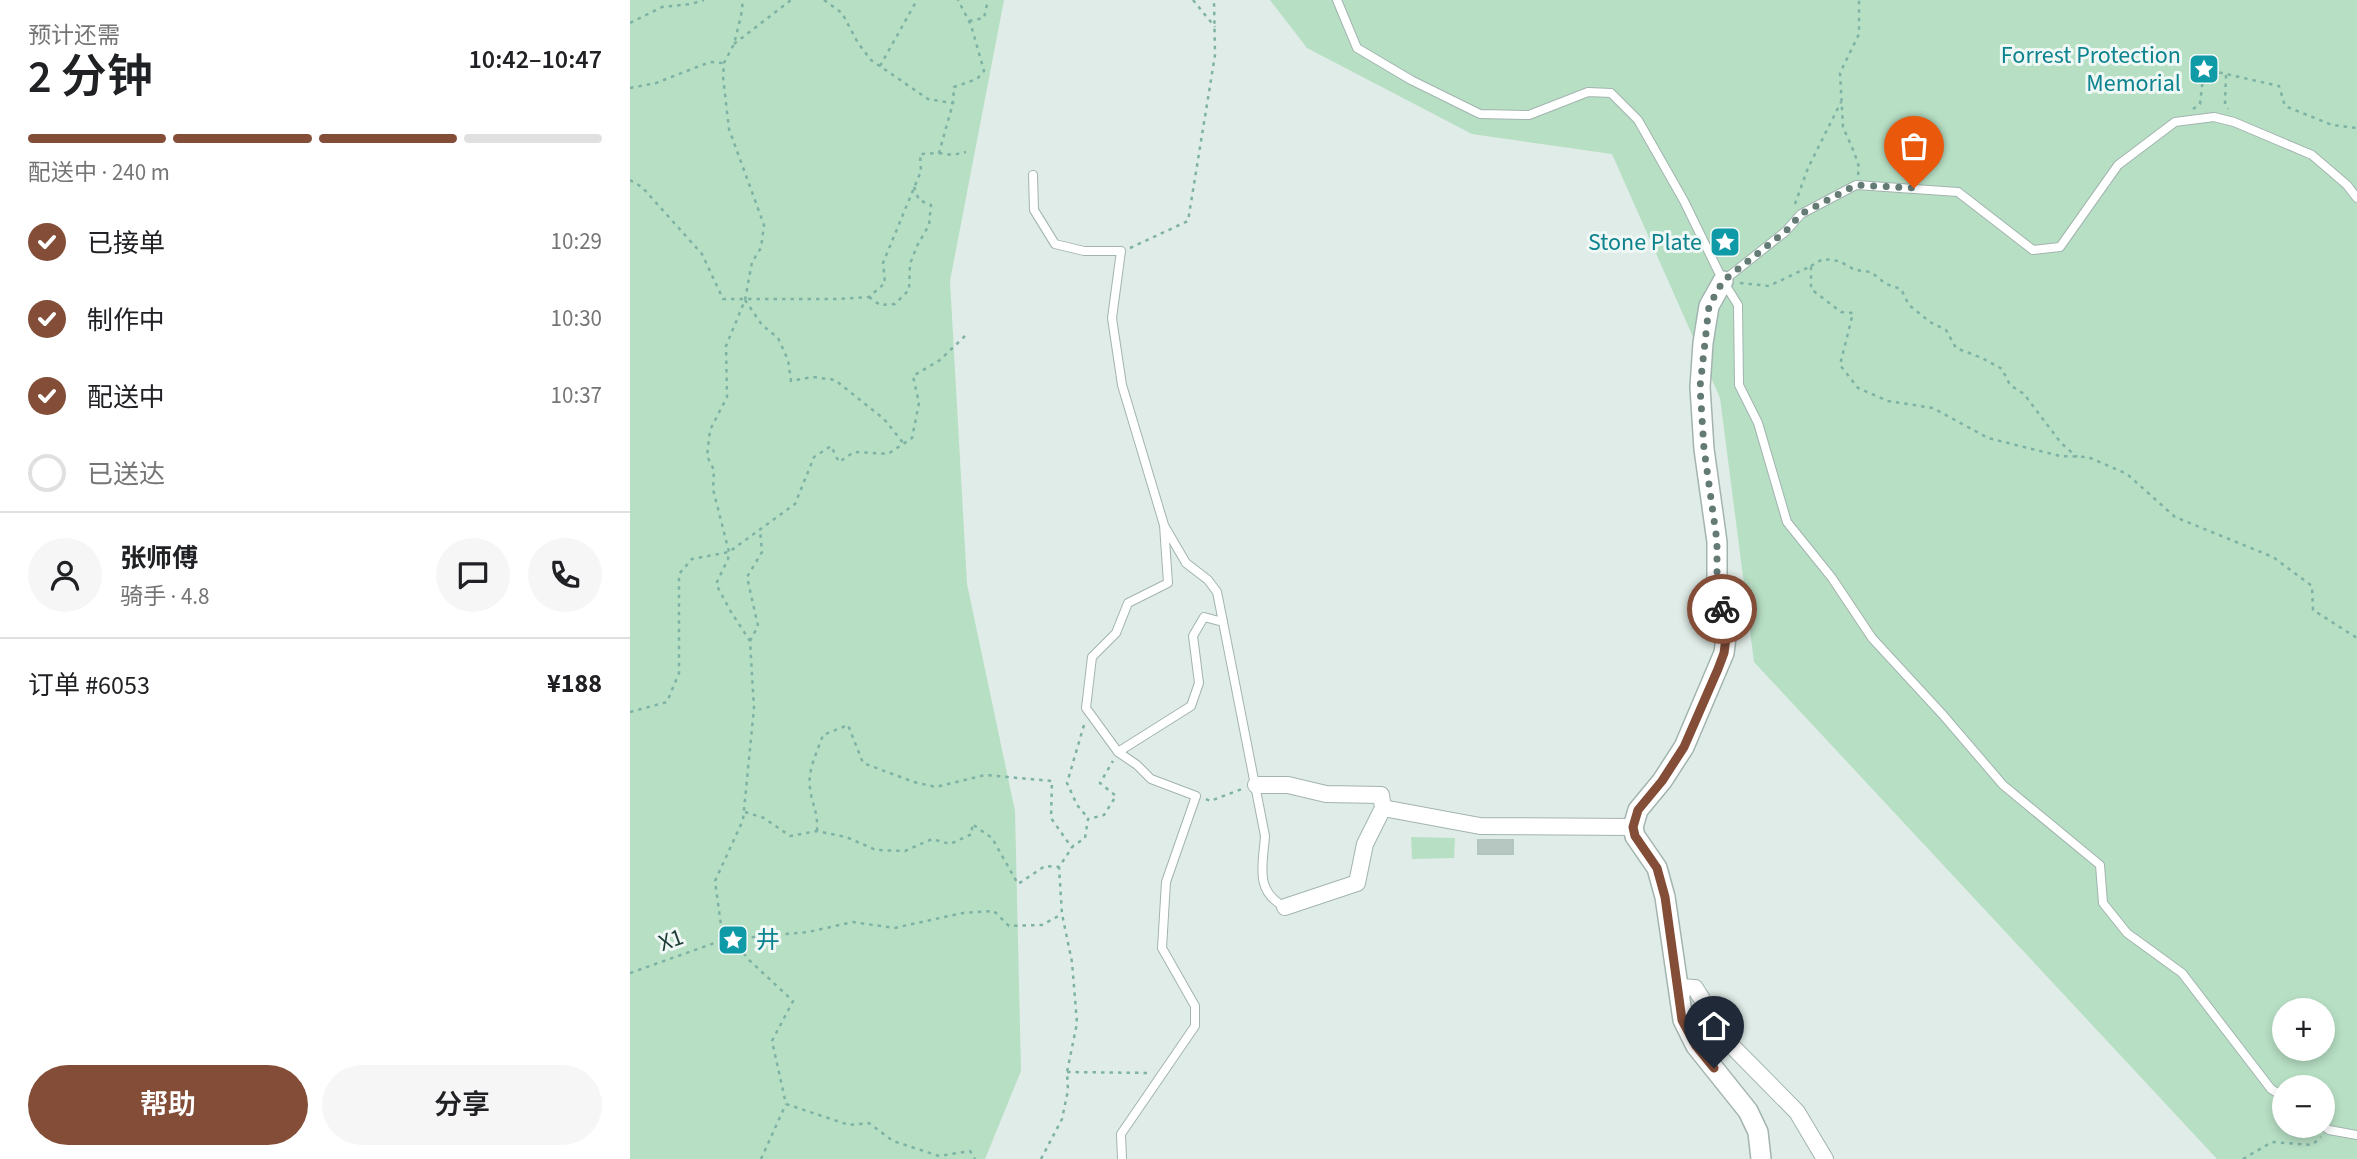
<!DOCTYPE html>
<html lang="zh">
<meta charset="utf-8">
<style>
:root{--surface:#fff;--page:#f6f6f6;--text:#202124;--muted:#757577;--line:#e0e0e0;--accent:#834d37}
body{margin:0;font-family:"Source Sans 3","Noto Sans SC",sans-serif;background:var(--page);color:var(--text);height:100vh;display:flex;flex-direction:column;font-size:26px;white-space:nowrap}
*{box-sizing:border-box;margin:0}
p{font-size:23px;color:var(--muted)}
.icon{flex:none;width:38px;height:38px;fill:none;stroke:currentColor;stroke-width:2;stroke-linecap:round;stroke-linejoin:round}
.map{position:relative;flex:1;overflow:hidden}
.drawer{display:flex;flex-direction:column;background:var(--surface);width:630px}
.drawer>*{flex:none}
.tools{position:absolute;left:1642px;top:998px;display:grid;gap:14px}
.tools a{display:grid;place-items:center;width:63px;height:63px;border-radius:50%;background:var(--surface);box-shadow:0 4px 10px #0003;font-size:35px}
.pin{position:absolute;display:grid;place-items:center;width:60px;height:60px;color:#fff;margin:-72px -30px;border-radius:50% 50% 50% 0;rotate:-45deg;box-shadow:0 0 7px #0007}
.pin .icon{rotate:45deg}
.courier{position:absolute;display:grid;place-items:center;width:70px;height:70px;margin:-35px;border:5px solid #834d37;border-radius:50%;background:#fff;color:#222;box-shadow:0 2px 9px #0007}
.headline em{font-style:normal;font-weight:600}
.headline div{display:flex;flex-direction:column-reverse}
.headline{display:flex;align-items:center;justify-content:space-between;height:119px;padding:0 28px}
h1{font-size:46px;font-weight:600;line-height:52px}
.bar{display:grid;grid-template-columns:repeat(4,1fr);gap:10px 7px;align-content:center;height:84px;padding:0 28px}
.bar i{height:9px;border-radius:5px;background:var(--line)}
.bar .on{background:var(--accent)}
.bar p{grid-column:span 4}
.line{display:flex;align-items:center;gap:18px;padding:0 28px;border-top:2px solid var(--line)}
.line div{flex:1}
.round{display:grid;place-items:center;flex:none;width:74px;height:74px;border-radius:37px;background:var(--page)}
ol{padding:0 28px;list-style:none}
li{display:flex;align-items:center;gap:21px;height:77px}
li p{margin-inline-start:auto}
li .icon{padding:7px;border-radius:50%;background:var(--accent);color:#fff;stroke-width:4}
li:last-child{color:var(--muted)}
li i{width:38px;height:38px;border:4px solid var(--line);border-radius:50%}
.action{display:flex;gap:14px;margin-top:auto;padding:14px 28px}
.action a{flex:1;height:80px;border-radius:42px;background:var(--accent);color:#fff;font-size:28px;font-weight:600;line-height:80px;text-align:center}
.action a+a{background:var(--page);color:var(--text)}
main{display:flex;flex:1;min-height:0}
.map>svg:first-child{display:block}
.green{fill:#b7dfc4;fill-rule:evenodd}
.building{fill:#b5c7c0;stroke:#b2c6bf;stroke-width:2}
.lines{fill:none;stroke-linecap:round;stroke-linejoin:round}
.service-casing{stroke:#a2b4af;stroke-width:10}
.minor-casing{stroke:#a2b4af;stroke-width:18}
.tertiary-casing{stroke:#a2b4af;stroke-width:22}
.path{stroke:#7eb2a4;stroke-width:2.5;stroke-dasharray:3.5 5;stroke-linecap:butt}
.service{stroke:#fff;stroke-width:8}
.minor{stroke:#fff;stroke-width:16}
.tertiary{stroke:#fff;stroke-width:19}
.done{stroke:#637a75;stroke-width:7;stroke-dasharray:0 12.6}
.route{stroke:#834d37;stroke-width:9}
.labels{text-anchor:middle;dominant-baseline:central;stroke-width:6;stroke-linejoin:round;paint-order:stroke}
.culture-label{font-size:24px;fill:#0d838f;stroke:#f0f8f5;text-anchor:end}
.street-label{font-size:24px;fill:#1f3d37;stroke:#f0f8f5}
</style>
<main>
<section class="drawer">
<div class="headline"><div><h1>2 分钟</h1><p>预计还需</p></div><em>10:42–10:47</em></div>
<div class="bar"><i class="on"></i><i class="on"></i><i class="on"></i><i></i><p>配送中 · 240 m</p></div>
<ol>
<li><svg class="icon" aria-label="check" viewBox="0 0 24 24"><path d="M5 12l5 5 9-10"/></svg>已接单<p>10:29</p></li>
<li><svg class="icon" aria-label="check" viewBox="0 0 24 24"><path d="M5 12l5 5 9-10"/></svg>制作中<p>10:30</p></li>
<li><svg class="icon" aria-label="check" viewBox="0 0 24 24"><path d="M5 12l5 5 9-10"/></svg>配送中<p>10:37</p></li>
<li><i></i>已送达</li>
</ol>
<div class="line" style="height:126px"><a class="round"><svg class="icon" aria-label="person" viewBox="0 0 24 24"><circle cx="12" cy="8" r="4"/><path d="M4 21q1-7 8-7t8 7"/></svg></a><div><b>张师傅</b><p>骑手 · 4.8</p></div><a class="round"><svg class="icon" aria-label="chat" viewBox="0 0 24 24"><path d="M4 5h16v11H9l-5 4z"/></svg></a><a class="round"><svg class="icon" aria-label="phone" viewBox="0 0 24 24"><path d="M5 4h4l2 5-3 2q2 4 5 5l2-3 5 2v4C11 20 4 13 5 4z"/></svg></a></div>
<div class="line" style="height:91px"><div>订单 #6053</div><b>¥188</b></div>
<div class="action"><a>帮助</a><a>分享</a></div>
</section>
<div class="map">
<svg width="1727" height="1159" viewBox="0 0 1727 1159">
<rect width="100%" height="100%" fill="#e0ece7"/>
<g class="green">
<path d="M 0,0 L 374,0 L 320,281 L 337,584 L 385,811 L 391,1071 L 355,1159 L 0,1159 Z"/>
<path d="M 640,0 L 1727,0 L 1727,1159 L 1587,1159 L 1124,662 L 1090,398 L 982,154 L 842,134 L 677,48 ZM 1654,1010 L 1692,1010 L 1692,1048 L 1654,1048 ZM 1654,1087 L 1692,1087 L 1692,1125 L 1654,1125 Z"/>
<path d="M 781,837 L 825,838 L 824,858 L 782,859 Z"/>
</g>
<rect class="building" x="848" y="840" width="35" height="14"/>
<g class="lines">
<g class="service-casing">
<g id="service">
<path d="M 707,0 L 727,48 L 781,80 L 850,114 L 899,115 L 958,92 L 981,93 L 1008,120 L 1054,201 L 1093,281 L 1108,305 L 1109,385 L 1128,423 L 1157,522 L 1202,578 L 1242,638 L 1313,715 L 1373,785 L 1470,865 L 1473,903 L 1497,933 L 1552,973 L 1641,1089 L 1654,1097"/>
<path d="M 403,175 L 404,210 L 425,244 L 454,251 L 491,251 L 482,318 L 492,385 L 534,525 L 538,583 L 498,603 L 486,633 L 462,657 L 456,708 L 488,752 L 507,765 L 521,779 L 566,796 L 536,882 L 532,948 L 565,1006 L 565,1026 L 491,1134 L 492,1159"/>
<path d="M 1093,281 L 1156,231 L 1171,214 L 1226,185 L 1328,192 L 1403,250 L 1430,247 L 1488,165 L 1545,122 L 1584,117 L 1604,122 L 1682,155 L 1717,185 L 1727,198"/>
<path d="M 535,527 L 556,563 L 578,580 L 587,592 L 593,622"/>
<path d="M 488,752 L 561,706 L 569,683 L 563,636 L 574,617 L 593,622 L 635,836 C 633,865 624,891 655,907"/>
<path d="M 1692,1125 L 1699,1130 L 1727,1135"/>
</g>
</g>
<g class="minor-casing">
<g id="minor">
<path d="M 626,785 L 658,785 L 696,794 L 751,795 L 753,808 L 735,844 L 727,883 L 655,907"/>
<path d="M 753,808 L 850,826 L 1003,827"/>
<path d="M 1047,987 L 1065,988 L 1101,1045 L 1167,1112 L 1195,1159"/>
</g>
</g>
<g class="tertiary-casing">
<path id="tertiary" d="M 1093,281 L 1079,306 L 1073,343 L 1070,387 L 1074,449 L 1087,542 L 1087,583 L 1096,637 L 1094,653 L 1054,747 L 1032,781 L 1008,810 L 1003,827 L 1005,836 L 1027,868 L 1035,897 L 1053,1020 L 1066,1046 L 1118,1111 L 1128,1132 L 1131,1159"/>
</g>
<g class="path">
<path d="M 194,0 L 212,13 L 228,43 L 241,60 L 298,99 L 322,103"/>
<path d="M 563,0 L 585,27"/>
<path d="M 339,21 L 354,18 L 358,0"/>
<path d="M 0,23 L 32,7 L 61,4 L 74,0"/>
<path d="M 104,44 L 161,0"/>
<path d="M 250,66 L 287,0"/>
<path d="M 1596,75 L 1595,104 L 1598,109"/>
<path d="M 0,88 L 26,83 L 80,62 L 94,63"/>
<path d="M 1563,109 L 1570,104 L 1574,69 L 1649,86 L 1655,106 L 1702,125 L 1727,128"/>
<path d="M 309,153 L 323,155 L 336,152"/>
<path d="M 1228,175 L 1229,167 L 1224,152 L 1213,127 L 1210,73 L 1229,34 L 1229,0"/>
<path d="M 0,180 L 12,187 L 72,254 L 93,299 L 206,299 L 239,297 L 255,283 L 253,263 L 291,171 L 290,154 L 309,153 L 323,103 L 324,87 L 347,79 L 354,71 L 341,25 L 328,0"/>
<path d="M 1165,204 L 1178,168 L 1211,102"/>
<path d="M 500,248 L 558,221 L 585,55 L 584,0"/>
<path d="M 1181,266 L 1193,259 L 1209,261 L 1225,270 L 1241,272 L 1256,284 L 1271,289 L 1279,305 L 1300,322 L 1316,330 L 1326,348 L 1352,358 L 1372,369 L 1380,385 L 1394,394 L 1431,443 L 1447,457"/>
<path d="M 1110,283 L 1139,286 L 1181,266 L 1181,289 L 1211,312 L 1223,313 L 1210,365 L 1228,388 L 1258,401 L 1303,408 L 1358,438 L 1430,456 L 1458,457 L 1497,474 L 1545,517 L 1643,557 L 1682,586 L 1683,610 L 1727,638"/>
<path d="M 239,297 L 250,305 L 265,304 L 279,290 L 280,264 L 287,246 L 299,225 L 301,205 L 289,200 L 284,187"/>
<path d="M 115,300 L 132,325 L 148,338 L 158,360 L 161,381 L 183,377 L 205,380 L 254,419 L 274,444"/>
<path d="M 120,641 L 128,626 L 117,577 L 132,552 L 130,530"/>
<path d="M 0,712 L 37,702 L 49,673 L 49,574 L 62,559 L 99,552 L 165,504 L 184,457 L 201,446 L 209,462 L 224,452 L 258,454 L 282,438 L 289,403 L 283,376 L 310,360 L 336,335"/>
<path d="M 454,725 L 437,783 L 447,805 L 458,818"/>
<path d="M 576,799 L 580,801 L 612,789"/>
<path d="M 115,812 L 134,818 L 160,836 L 187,831 L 216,837 L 246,850 L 275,851 L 302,839 L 320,844 L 342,834 L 342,824 L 362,838 L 388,884 L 415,866 L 429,867"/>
<path d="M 187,831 C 188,810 182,806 180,788 C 177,771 188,750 193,735 L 218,725 L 233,763 L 284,782 L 306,787 L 355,775 L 422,781 L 421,818 L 442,848"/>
<path d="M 93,940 L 85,881 L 113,820 L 124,708 L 120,641 L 101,612 L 86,584 L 98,559 L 99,552 L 83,489 L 84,470 L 77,456 L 80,430 L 97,397 L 96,346 L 115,300 L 122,262 L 131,248 L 134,225 L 99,129 L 93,77 L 94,63 L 104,44 L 111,16 L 113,0"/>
<path d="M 103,940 L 118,959 L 163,1001 L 142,1041 L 156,1104 L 219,1125 L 239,1123 L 263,1141 L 309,1156 L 340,1151 L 345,1159"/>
<path d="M 0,973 L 93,940 L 178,932 L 223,922 L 264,928 L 333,913 L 364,911 L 379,926 L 412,925 L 432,914"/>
<path d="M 437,1072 L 521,1073"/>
<path d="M 131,1159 L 156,1104"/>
<path d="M 411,1159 L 432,1119 L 438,1090 L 437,1072 L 447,1023 L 442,962 L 432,914 L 429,867 L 443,846 L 455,838 L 458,819 L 474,815 L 486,796 L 470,783 L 483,761"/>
<path d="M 1613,1159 L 1642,1142 L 1682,1145 L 1691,1137"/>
</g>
<use href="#service" class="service"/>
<use href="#minor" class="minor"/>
<use href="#tertiary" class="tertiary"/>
</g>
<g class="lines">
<path class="done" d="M 1092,609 L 1087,583 L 1087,541 L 1074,449 L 1070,387 L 1079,306 L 1093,281 L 1156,231 L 1171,214 L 1226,185 L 1284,188"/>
<path class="route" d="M 1084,1068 L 1066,1046 L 1052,1020 L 1035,897 L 1027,868 L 1005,836 L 1003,827 L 1008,810 L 1032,781 L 1054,747 L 1088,669 L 1094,653 L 1096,638 L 1092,609"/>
</g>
<defs>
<g id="sight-square" transform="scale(1.575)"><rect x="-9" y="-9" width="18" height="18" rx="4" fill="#0f9aa8" stroke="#f0f8f5"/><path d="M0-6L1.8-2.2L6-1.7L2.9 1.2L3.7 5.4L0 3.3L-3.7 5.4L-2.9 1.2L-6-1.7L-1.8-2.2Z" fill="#fff"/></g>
</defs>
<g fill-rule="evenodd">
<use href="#sight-square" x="1574" y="69"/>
<use href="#sight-square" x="1095" y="242"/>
<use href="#sight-square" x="103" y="940"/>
</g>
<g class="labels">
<g class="culture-label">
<text x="1551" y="55">Forrest Protection<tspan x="1551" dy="28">Memorial</tspan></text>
<text x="1072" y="242">Stone Plate</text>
<text x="126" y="940" text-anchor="start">井</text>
</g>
<g class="street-label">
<text transform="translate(41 940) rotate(-20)">X1</text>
</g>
</g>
</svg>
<div class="tools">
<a>+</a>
<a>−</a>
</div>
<div class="pin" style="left:1284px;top:188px;background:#ea580c"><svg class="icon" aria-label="bag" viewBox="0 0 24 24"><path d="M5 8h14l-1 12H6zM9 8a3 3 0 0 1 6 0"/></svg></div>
<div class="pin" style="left:1084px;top:1068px;background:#1f2937"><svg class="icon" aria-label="home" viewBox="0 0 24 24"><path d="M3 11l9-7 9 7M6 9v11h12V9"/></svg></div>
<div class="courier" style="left:1092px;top:609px"><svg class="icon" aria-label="bike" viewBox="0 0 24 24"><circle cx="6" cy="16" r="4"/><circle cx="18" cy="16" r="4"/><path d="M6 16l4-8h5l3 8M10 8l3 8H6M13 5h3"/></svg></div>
</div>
</main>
